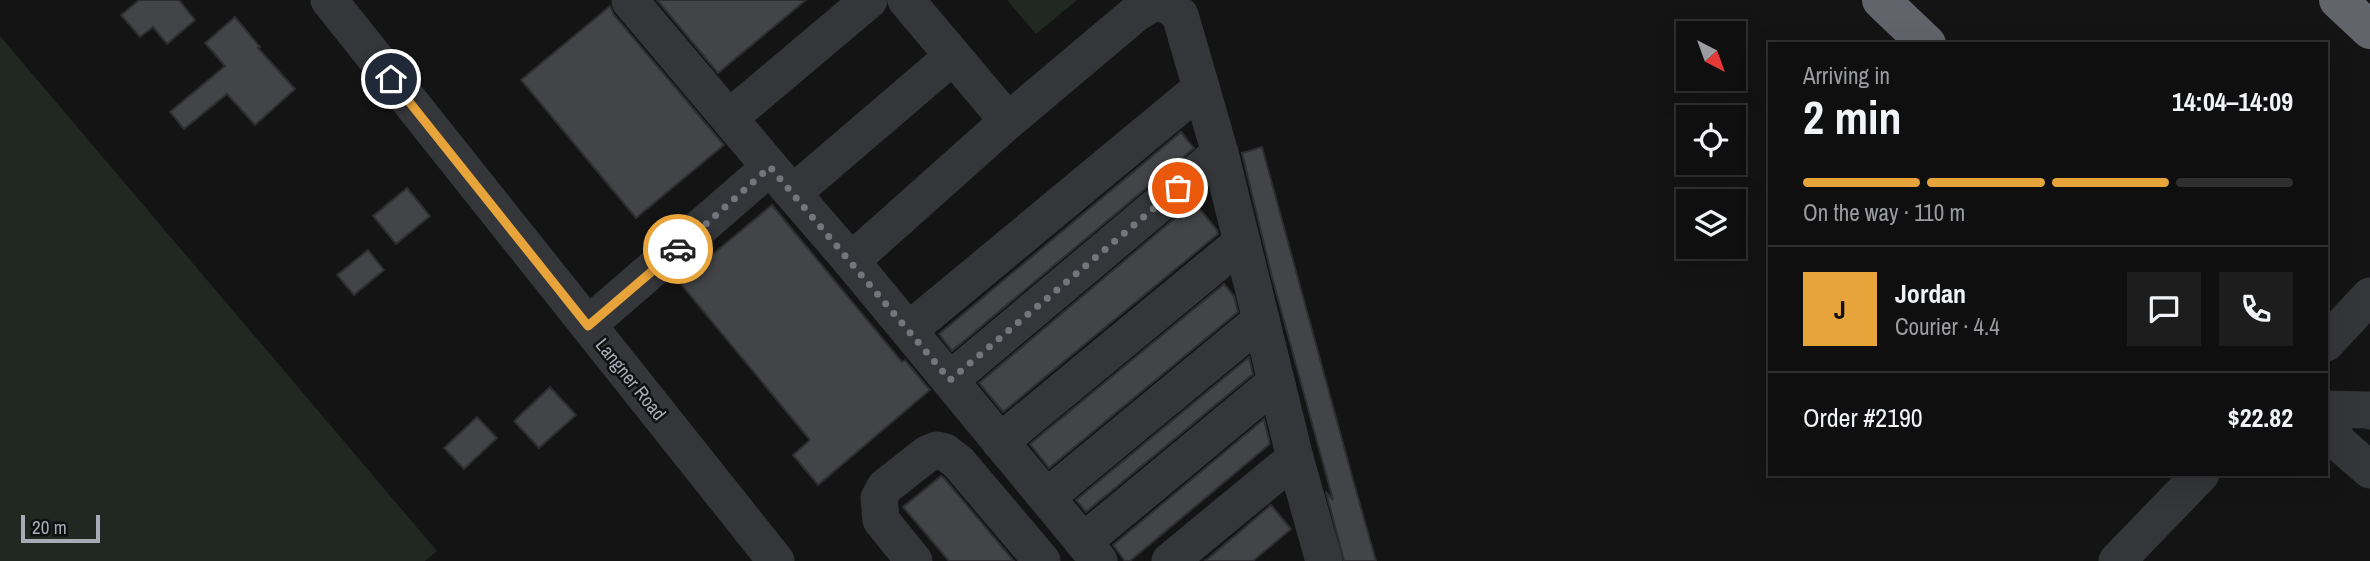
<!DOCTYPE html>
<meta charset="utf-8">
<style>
:root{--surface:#0f0f10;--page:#1d1d1e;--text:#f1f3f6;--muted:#9b9c9f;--line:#2f2f30;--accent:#e7a43a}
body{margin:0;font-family:"Archivo Narrow",sans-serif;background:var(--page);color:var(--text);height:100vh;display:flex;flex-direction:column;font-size:26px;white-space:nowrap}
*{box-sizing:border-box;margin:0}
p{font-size:23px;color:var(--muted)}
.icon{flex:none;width:38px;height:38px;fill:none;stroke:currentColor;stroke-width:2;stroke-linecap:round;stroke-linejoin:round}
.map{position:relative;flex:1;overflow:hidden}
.side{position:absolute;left:1768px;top:42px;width:560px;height:434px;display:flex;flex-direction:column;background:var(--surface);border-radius:0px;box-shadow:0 7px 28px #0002,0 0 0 2px var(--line)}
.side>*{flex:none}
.needle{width:46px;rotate:139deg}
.buttons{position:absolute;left:1676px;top:21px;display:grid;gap:14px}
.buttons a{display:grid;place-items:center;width:70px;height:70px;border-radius:0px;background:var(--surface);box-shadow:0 7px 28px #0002,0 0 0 2px var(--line);font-size:35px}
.scale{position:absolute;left:21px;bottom:18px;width:79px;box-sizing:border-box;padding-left:7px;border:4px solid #a6abb5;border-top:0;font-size:19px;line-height:24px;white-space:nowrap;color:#a6abb5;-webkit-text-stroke:5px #0f0f10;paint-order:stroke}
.pin{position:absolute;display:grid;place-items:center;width:60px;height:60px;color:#fff;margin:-30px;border:4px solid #fff;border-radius:50%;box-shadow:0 2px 7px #0007}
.courier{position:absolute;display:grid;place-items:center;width:70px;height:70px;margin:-35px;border:5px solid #e7a43a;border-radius:50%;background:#fff;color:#222;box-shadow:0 2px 9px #0007}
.summary em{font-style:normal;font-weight:800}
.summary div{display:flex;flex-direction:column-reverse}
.summary{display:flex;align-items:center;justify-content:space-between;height:119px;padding:0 35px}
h1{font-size:46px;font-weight:800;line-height:52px}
.bar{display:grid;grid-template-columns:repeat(4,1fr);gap:10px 7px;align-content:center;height:84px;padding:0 35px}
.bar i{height:9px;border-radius:5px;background:var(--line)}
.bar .active{background:var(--accent)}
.bar p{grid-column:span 4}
.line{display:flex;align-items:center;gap:18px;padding:0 35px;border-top:2px solid var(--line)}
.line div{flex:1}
.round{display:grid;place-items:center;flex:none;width:74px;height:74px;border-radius:0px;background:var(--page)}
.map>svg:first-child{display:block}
.green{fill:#202821}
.building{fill:#434448;stroke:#2e2e31;stroke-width:2}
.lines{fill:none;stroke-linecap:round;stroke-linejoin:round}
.minor{stroke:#35363a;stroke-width:37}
.highway{stroke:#61646b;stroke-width:38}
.done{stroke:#73767d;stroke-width:7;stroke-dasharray:0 12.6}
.route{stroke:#e7a43a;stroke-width:9}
.labels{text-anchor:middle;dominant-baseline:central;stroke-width:5;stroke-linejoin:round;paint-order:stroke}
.street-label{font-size:19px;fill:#a6abb5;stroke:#0f0f10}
</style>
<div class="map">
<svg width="2370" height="561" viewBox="0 0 2370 561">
<rect width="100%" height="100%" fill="#141415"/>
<g class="green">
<path d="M 1007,0 L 1077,0 L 1036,34 Z"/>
<path d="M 0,36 L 437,551 L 425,561 L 0,561 Z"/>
</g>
<g class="building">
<path d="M 139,0 L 179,0 L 195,20 L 167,44 L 153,27 L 140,37 L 121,15 Z"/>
<path d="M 657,0 L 806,0 L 718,73 Z"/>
<path d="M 610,6 L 614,15 L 724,145 L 636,218 L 521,80 Z"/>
<path d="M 235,17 L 260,47 L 258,48 L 295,89 L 255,125 L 227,94 L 184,129 L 170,112 L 225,66 L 205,43 Z"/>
<path d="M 1181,132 L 1194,148 L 952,351 L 939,334 Z"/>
<path d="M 1262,147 L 1352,476 L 1376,561 L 1344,561 L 1326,492 L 1333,500 L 1272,277 L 1242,153 Z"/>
<path d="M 407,188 L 430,216 L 396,244 L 373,216 Z"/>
<path d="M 1194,202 L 1217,230 L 1218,234 L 1003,412 L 979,383 Z"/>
<path d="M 772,205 L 902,362 L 905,360 L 930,390 L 818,485 L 793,455 L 810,440 L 679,282 Z"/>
<path d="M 368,250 L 384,270 L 354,295 L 337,275 Z"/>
<path d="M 1224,284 L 1234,296 L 1238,312 L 1049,468 L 1030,444 Z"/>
<path d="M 1249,357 L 1253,374 L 1086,512 L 1076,500 Z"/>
<path d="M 550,387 L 576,415 L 539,448 L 514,421 Z"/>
<path d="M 477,417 L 497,438 L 464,469 L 444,448 Z"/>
<path d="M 1264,419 L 1270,444 L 1130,561 L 1125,561 L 1113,545 Z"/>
<path d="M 941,476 L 944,478 L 1014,561 L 949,561 L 903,507 Z"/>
<path d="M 1271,505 L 1291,529 L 1253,561 L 1205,561 Z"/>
</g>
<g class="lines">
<g class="minor">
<path d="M 329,0 L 776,561"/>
<path d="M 906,0 L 1008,121"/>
<path d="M 630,1 L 770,167"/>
<path d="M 729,118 L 869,0"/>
<path d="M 793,193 L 953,56"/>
<path d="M 588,325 L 770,167 L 851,261"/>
<path d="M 909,330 L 1201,88"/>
<path d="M 2326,343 L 2370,296"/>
<path d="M 950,380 L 1220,153"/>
<path d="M 2326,409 L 2368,410 L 2370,411"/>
<path d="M 2326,420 L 2339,443 L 2370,470"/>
<path d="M 1000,442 L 1242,242"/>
<path d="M 1047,497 L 1261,320"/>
<path d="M 1083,542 L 1276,382"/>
<path d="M 914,561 L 881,520 L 879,498 L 885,487 L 927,454 L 937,450 L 945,452 L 959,463 L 1042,561"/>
<path d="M 1099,561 L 851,261 L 1008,121 L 1135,14 L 1151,4 L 1166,3 L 1180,15 L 1220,153 L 1295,458"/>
<path d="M 1170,561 L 1295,458 L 1324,561"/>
<path d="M 2117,561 L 2201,474"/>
</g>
<g class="highway">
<path d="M 1881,0 L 1927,44"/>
<path d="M 2338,0 L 2370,30"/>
</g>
</g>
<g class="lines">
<path class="done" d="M 678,249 L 770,167 L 950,380 L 1178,188"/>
<path class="route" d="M 391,79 L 588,326 L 678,249"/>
</g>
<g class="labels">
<g class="street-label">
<text transform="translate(631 379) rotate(51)">Langner Road</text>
</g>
</g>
</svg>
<div class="buttons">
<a><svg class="needle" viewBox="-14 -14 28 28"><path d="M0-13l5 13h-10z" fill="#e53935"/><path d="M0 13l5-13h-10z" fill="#9b9c9f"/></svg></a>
<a><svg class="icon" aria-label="locate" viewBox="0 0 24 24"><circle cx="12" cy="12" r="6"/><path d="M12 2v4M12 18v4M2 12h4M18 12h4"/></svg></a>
<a><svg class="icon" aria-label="layers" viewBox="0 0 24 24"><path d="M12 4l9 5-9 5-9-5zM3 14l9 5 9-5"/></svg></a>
</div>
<div class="scale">20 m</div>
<div class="pin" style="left:1178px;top:188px;background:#ea580c"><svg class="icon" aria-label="bag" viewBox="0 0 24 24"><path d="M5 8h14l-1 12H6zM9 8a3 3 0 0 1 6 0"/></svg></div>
<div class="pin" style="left:391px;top:79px;background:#1f2937"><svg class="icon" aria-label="home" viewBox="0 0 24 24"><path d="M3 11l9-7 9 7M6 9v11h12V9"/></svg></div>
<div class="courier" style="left:678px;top:249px"><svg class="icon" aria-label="car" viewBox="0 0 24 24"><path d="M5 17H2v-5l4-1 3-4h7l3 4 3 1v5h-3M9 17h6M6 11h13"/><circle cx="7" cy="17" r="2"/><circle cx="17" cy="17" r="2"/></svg></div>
<section class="side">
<div class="summary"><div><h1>2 min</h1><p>Arriving in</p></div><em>14:04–14:09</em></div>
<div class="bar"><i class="active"></i><i class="active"></i><i class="active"></i><i></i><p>On the way · 110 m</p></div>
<div class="line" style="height:126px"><b class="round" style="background:var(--accent);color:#111">J</b><div><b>Jordan</b><p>Courier · 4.4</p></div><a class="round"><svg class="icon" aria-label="chat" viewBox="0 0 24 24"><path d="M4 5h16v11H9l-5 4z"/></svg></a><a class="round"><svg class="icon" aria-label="phone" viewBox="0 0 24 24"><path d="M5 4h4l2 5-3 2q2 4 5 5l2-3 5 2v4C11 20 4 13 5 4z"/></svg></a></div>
<div class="line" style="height:91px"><div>Order #2190</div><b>$22.82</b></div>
</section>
</div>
